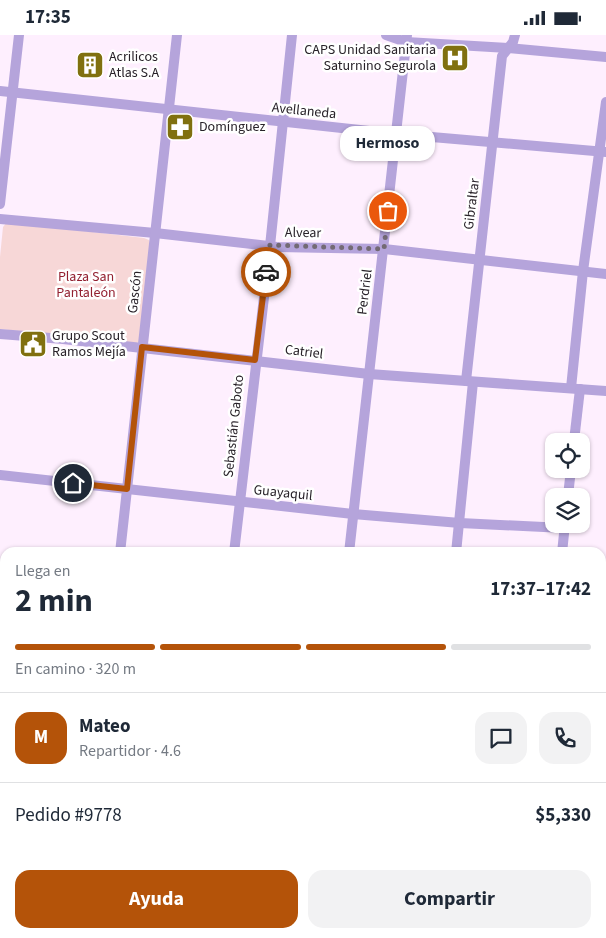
<!DOCTYPE html>
<html lang="es">
<meta charset="utf-8">
<style>
:root{--surface:#fff;--page:#f2f2f3;--text:#1f2937;--muted:#747a83;--line:#e0e1e3;--accent:#b45309}
body{margin:0;font-family:"Source Sans 3",sans-serif;background:var(--page);color:var(--text);height:100vh;display:flex;flex-direction:column;font-size:19px;white-space:nowrap}
*{box-sizing:border-box;margin:0}
p{font-size:16px;color:var(--muted)}
.icon{flex:none;width:28px;height:28px;fill:none;stroke:currentColor;stroke-width:2;stroke-linecap:round;stroke-linejoin:round}
.map{position:relative;flex:1;overflow:hidden}
.side{position:absolute;left:0px;top:512px;width:606px;height:391px;display:flex;flex-direction:column;background:var(--surface);border-radius:15px 15px 0 0;box-shadow:0 1px 4px #0004}
.side>*{flex:none}
.tools{position:absolute;left:545px;top:398px;display:grid;gap:10px}
.tools a{display:grid;place-items:center;width:45px;height:45px;border-radius:10px;background:var(--surface);box-shadow:0 1px 4px #0004;font-size:25px}
.pin{position:absolute;display:grid;place-items:center;width:42px;height:42px;color:#fff;margin:-21px;border:2px solid #fff;border-radius:50%;box-shadow:0 1px 5px #0007}
.courier{position:absolute;display:grid;place-items:center;width:50px;height:50px;margin:-25px;border:4px solid #b45309;border-radius:50%;background:#fff;color:#222;box-shadow:0 1px 6px #0007}
.bubble{position:absolute;height:35px;border-radius:15px;background:var(--surface);box-shadow:0 1px 4px #0004;font-size:16px;font-weight:700;line-height:35px;text-align:center}
.head em{font-style:normal;font-weight:700}
.head div{display:flex;flex-direction:column-reverse}
.head{display:flex;align-items:center;justify-content:space-between;height:85px;padding:0 15px}
h1{font-size:32px;font-weight:700;line-height:38px}
.bar{display:grid;grid-template-columns:repeat(4,1fr);gap:8px 5px;align-content:center;height:60px;padding:0 15px}
.bar i{height:6px;border-radius:4px;background:var(--line)}
.bar .active{background:var(--accent)}
.bar p{grid-column:span 4}
.line{display:flex;align-items:center;gap:12px;padding:0 15px;border-top:1px solid var(--line)}
.line div{flex:1}
.round{display:grid;place-items:center;flex:none;width:52px;height:52px;border-radius:15px;background:var(--page)}
.cta{display:flex;gap:10px;margin-top:auto;padding:10px 15px}
.cta a{flex:1;height:58px;border-radius:15px;background:var(--accent);color:#fff;font-size:20px;font-weight:700;line-height:58px;text-align:center}
.cta a+a{background:var(--page);color:var(--text)}
.status{display:flex;justify-content:space-between;align-items:center;height:35px;padding:0 25px;background:var(--surface);direction:ltr}
.status svg{height:14px;fill:currentColor}
.map>svg:first-child{display:block}
.green{fill:#f7d7d7}
.lines{fill:none;stroke-linecap:round;stroke-linejoin:round}
.minor{stroke:#b5a4db;stroke-width:10}
.done{stroke:#736a74;stroke-width:5;stroke-dasharray:0 9}
.route{stroke:#b45309;stroke-width:6}
.labels{text-anchor:middle;dominant-baseline:central;stroke-width:5;stroke-linejoin:round;paint-order:stroke}
.poi-label{font-size:14px;fill:#282229;stroke:#fff;text-anchor:start}
.street-label{font-size:14px;fill:#282229;stroke:#fff}
.park-label{font-size:14px;fill:#932030;stroke:#fff}
</style>
<div class="status"><b>17:35</b><svg viewBox="0 0 49 12"><path d="M0 12V9h3v3zM5 12V6h3v6zM10 12V3h3v9zM15 12V0h3v12zM26 1h20v11H26zM47 4h2v5h-2z"/></svg></div>
<div class="map">
<svg width="606" height="903" viewBox="0 0 606 903">
<rect width="100%" height="100%" fill="#feeffe"/>
<path class="green" d="M 7,187 L 144,203 L 149,205 L 150,208 L 139,307 L 135,309 L 0,294 L 0,222 L 3,192 Z"/>
<g class="lines">
<g class="minor">
<path d="M 386,0 L 406,7 L 508,13 L 606,22"/>
<path d="M 0,56 L 397,99 L 606,117"/>
<path d="M 0,169 L 19,0"/>
<path d="M 0,184 L 155,198 L 277,212 L 384,214 L 606,239"/>
<path d="M 0,299 L 63,304 L 369,339 L 606,356"/>
<path d="M 466,346 L 502,21 L 513,7 L 515,0"/>
<path d="M 571,353 L 583,236 L 606,67"/>
<path d="M 574,406 L 580,354"/>
<path d="M 0,440 L 353,479 L 460,488 L 564,493"/>
<path d="M 568,461 L 571,434"/>
<path d="M 120,518 L 177,0"/>
<path d="M 234,518 L 270,211 L 292,0"/>
<path d="M 349,518 L 407,0"/>
<path d="M 456,518 L 473,347"/>
<path d="M 562,518 L 565,489"/>
<path d="M 0,577 L 5,577"/>
<path d="M 0,670 L 5,671"/>
<path d="M 601,706 L 606,706"/>
<path d="M 0,769 L 5,769"/>
<path d="M 601,812 L 606,813"/>
<path d="M 0,866 L 5,867"/>
<path d="M 535,899 L 561,903"/>
<path d="M 15,903 L 15,899"/>
<path d="M 170,903 L 171,899"/>
<path d="M 265,903 L 265,899"/>
<path d="M 373,903 L 373,899"/>
</g>
</g>
<g class="lines">
<path class="done" d="M 266,237 L 270,210 L 384,214 L 388,176"/>
<path class="route" d="M 73,448 L 127,454 L 142,312 L 255,325 L 266,237"/>
</g>
<defs>
<g id="hospital-square" transform="scale(1.4375)"><rect x="-9" y="-9" width="18" height="18" rx="4" fill="#80700f" stroke="#fff"/><path d="M-5-5h3v3.5h4V-5h3V5h-3V1.5h-4V5h-3Z" fill="#fff"/></g>
<g id="building-square" transform="scale(1.4375)"><rect x="-9" y="-9" width="18" height="18" rx="4" fill="#80700f" stroke="#fff"/><path d="M-4-6H4V6H1V3H-1V6H-4ZM-2.5-4.3h1.7v1.8h-1.7ZM.8-4.3h1.7v1.8H.8ZM-2.5-1h1.7V.8h-1.7ZM.8-1h1.7V.8H.8Z" fill="#fff"/></g>
<g id="pharmacy-square" transform="scale(1.4375)"><rect x="-9" y="-9" width="18" height="18" rx="4" fill="#80700f" stroke="#fff"/><path d="M-2-6h4v4h4v4h-4v4h-4v-4h-4v-4h4Z" fill="#fff"/></g>
<g id="civic-square" transform="scale(1.4375)"><rect x="-9" y="-9" width="18" height="18" rx="4" fill="#80700f" stroke="#fff"/><path d="M-.6-6.5H3V-4.5H.6V-3L4-1V1h2V6H-6V1h2V-1L-.6-3ZM-1.2 2.5V6h2.4V2.5Z" fill="#fff"/></g>
</defs>
<g fill-rule="evenodd">
<use href="#hospital-square" x="455" y="23"/>
<use href="#building-square" x="90" y="30"/>
<use href="#pharmacy-square" x="180" y="92"/>
<use href="#civic-square" x="33" y="309"/>
</g>
<g class="labels">
<g class="poi-label">
<text x="436" y="15" text-anchor="end">CAPS Unidad Sanitaria<tspan x="436" dy="16">Saturnino Segurola</tspan></text>
<text x="109" y="22">Acrilicos<tspan x="109" dy="16">Atlas S.A</tspan></text>
<text x="199" y="92">Domínguez</text>
<text x="52" y="301">Grupo Scout<tspan x="52" dy="16">Ramos Mejía</tspan></text>
</g>
<g class="street-label">
<text transform="translate(304 76) rotate(6)">Avellaneda</text>
<text transform="translate(472 169) rotate(-83)">Gibraltar</text>
<text transform="translate(303 198) rotate(1)">Alvear</text>
<text transform="translate(135 257) rotate(-84)">Gascón</text>
<text transform="translate(365 257) rotate(-83)">Perdriel</text>
<text transform="translate(304 317) rotate(7)">Catriel</text>
<text transform="translate(234 391) rotate(-84)">Sebastián Gaboto</text>
<text transform="translate(283 458) rotate(6)">Guayaquil</text>
</g>
<g class="park-label">
<text x="86" y="242">Plaza San<tspan x="86" dy="16">Pantaleón</tspan></text>
</g>
</g>
</svg>
<div class="tools">
<a><svg class="icon" aria-label="locate" viewBox="0 0 24 24"><circle cx="12" cy="12" r="6"/><path d="M12 2v4M12 18v4M2 12h4M18 12h4"/></svg></a>
<a><svg class="icon" aria-label="layers" viewBox="0 0 24 24"><path d="M12 4l9 5-9 5-9-5zM3 14l9 5 9-5"/></svg></a>
</div>
<div class="pin" style="left:388px;top:176px;background:#ea580c"><svg class="icon" aria-label="bag" viewBox="0 0 24 24"><path d="M5 8h14l-1 12H6zM9 8a3 3 0 0 1 6 0"/></svg></div>
<div class="pin" style="left:73px;top:448px;background:#1f2937"><svg class="icon" aria-label="home" viewBox="0 0 24 24"><path d="M3 11l9-7 9 7M6 9v11h12V9"/></svg></div>
<div class="courier" style="left:266px;top:237px"><svg class="icon" aria-label="car" viewBox="0 0 24 24"><path d="M5 17H2v-5l4-1 3-4h7l3 4 3 1v5h-3M9 17h6M6 11h13"/><circle cx="7" cy="17" r="2"/><circle cx="17" cy="17" r="2"/></svg></div>
<div class="bubble" style="left:340px;top:91px;width:95px">Hermoso</div>
<section class="side">
<div class="head"><div><h1>2 min</h1><p>Llega en</p></div><em>17:37–17:42</em></div>
<div class="bar"><i class="active"></i><i class="active"></i><i class="active"></i><i></i><p>En camino · 320 m</p></div>
<div class="line" style="height:90px"><b class="round" style="background:var(--accent);color:#fff">M</b><div><b>Mateo</b><p>Repartidor · 4.6</p></div><a class="round"><svg class="icon" aria-label="chat" viewBox="0 0 24 24"><path d="M4 5h16v11H9l-5 4z"/></svg></a><a class="round"><svg class="icon" aria-label="phone" viewBox="0 0 24 24"><path d="M5 4h4l2 5-3 2q2 4 5 5l2-3 5 2v4C11 20 4 13 5 4z"/></svg></a></div>
<div class="line" style="height:65px"><div>Pedido #9778</div><b>$5,330</b></div>
<div class="cta"><a>Ayuda</a><a>Compartir</a></div>
</section>
</div>
